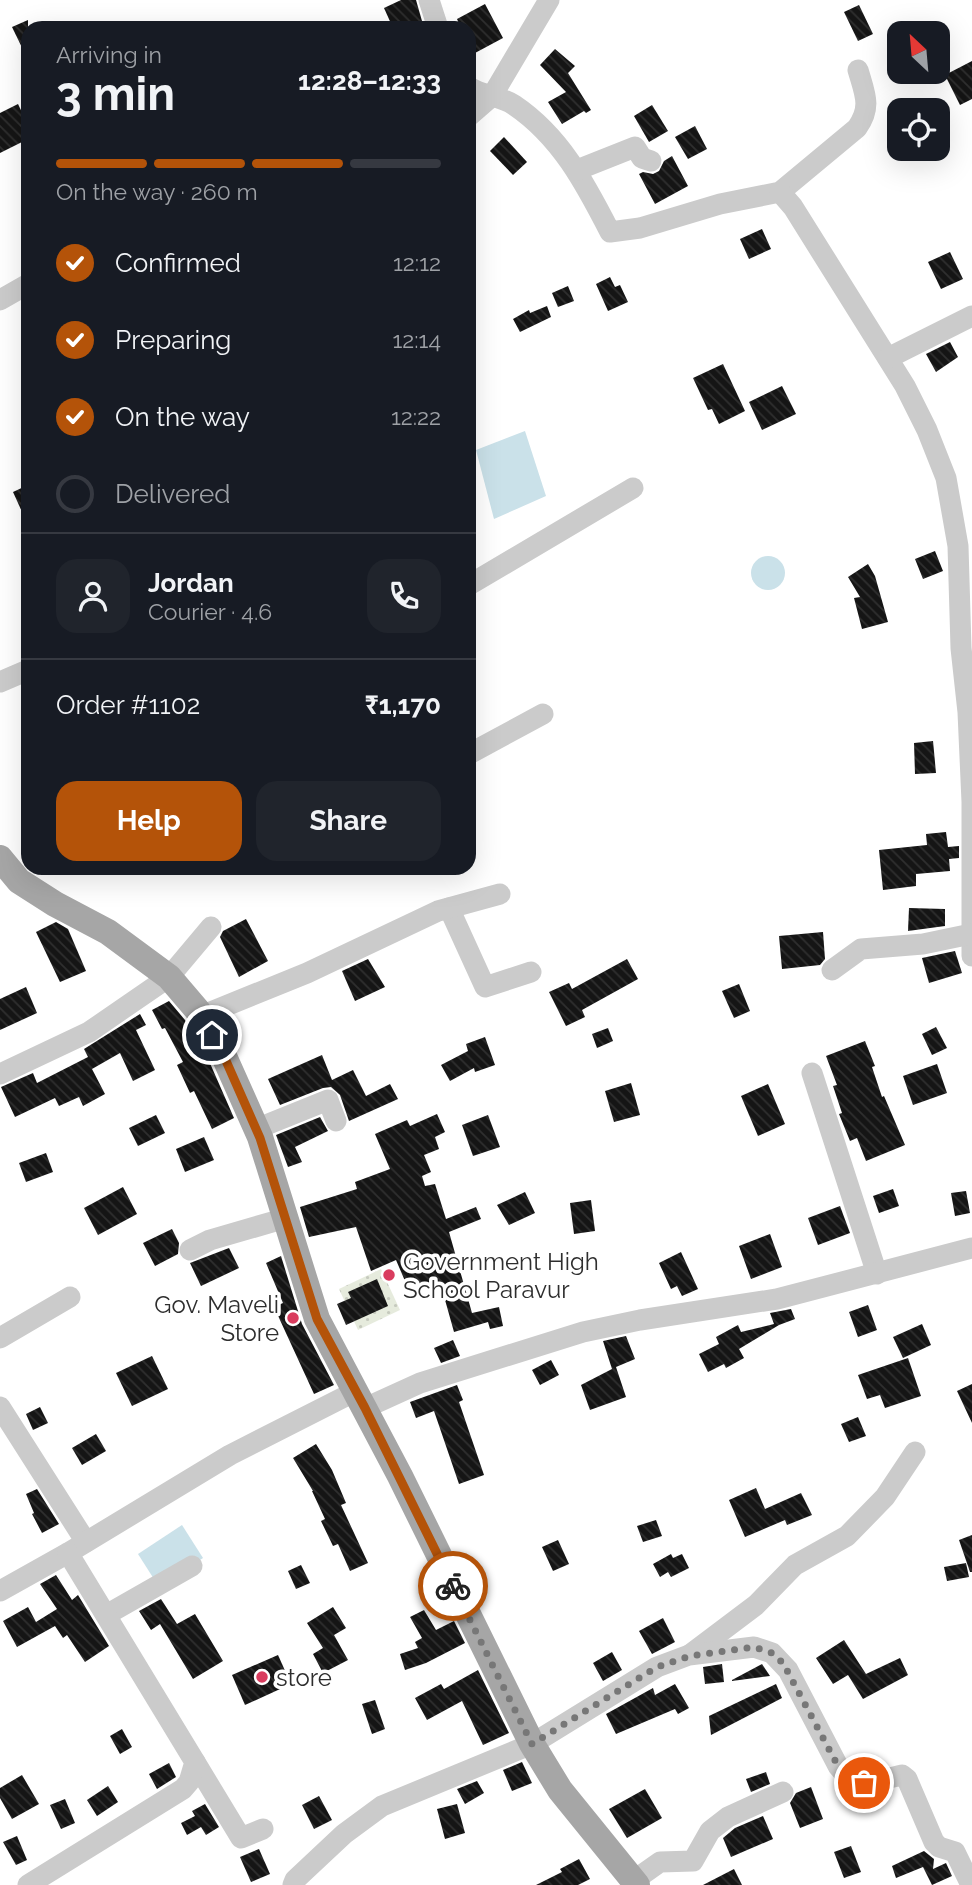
<!DOCTYPE html>
<meta charset="utf-8">
<style>
:root{--surface:#171b24;--page:#20242c;--text:#f1f3f6;--muted:#9ea1a6;--line:#363941;--accent:#b45309}
body{margin:0;font-family:Raleway,sans-serif;background:var(--page);color:var(--text);height:100vh;display:flex;flex-direction:column;font-size:26px;white-space:nowrap}
*{box-sizing:border-box;margin:0}
p{font-size:23px;color:var(--muted)}
.icon{flex:none;width:38px;height:38px;fill:none;stroke:currentColor;stroke-width:2;stroke-linecap:round;stroke-linejoin:round}
.map{position:relative;flex:1;overflow:hidden}
.side{position:absolute;left:21px;top:21px;width:455px;height:854px;display:flex;flex-direction:column;background:var(--surface);border-radius:21px;box-shadow:0 7px 28px #0002}
.side>*{flex:none}
.needle{width:46px;rotate:334deg}
.fabs{position:absolute;left:887px;top:21px;display:grid;gap:14px}
.fabs a{display:grid;place-items:center;width:63px;height:63px;border-radius:14px;background:var(--surface);box-shadow:0 7px 28px #0002;font-size:35px}
.pin{position:absolute;display:grid;place-items:center;width:60px;height:60px;color:#fff;margin:-30px;border:4px solid #fff;border-radius:50%;box-shadow:0 2px 7px #0007}
.courier{position:absolute;display:grid;place-items:center;width:70px;height:70px;margin:-35px;border:5px solid #b45309;border-radius:50%;background:#fff;color:#222;box-shadow:0 2px 9px #0007}
.headline em{font-style:normal;font-weight:700}
.headline div{display:flex;flex-direction:column-reverse}
.headline{display:flex;align-items:center;justify-content:space-between;height:119px;padding:0 35px}
h1{font-size:46px;font-weight:700;line-height:52px}
.bar{display:grid;grid-template-columns:repeat(4,1fr);gap:10px 7px;align-content:center;height:84px;padding:0 35px}
.bar i{height:9px;border-radius:5px;background:var(--line)}
.bar .on{background:var(--accent)}
.bar p{grid-column:span 4}
.line{display:flex;align-items:center;gap:18px;padding:0 35px;border-top:2px solid var(--line)}
.line div{flex:1}
.round{display:grid;place-items:center;flex:none;width:74px;height:74px;border-radius:21px;background:var(--page)}
ol{padding:0 35px;list-style:none}
li{display:flex;align-items:center;gap:21px;height:77px}
li p{margin-inline-start:auto}
li .icon{padding:7px;border-radius:50%;background:var(--accent);color:#fff;stroke-width:4}
li:last-child{color:var(--muted)}
li i{width:38px;height:38px;border:4px solid var(--line);border-radius:50%}
.button{display:flex;gap:14px;margin-top:auto;padding:14px 35px}
.button a{flex:1;height:80px;border-radius:21px;background:var(--accent);color:#fff;font-size:28px;font-weight:700;line-height:80px;text-align:center}
.button a+a{background:var(--page);color:var(--text)}
.map>svg:first-child{display:block}
.park{fill:url(#park-dots)}
.water{fill:#cae1e9}
.building{fill:url(#building-back-hatch)}
.lines{fill:none;stroke-linecap:round;stroke-linejoin:round}
.minor{stroke:#cbcbcb;stroke-width:21}
.major{stroke:#a6a6a6;stroke-width:26}
.done{stroke:#777;stroke-width:7;stroke-dasharray:0 12.6}
.route{stroke:#b45309;stroke-width:9}
.poi-dot{fill:#d93c5e;stroke:#fff;stroke-width:2.5}
.labels{text-anchor:middle;dominant-baseline:central;stroke-width:7;stroke-linejoin:round;paint-order:stroke}
.poi-label{font-size:24px;fill:#2e2e2e;stroke:#fff;text-anchor:start}
</style>
<div class="map">
<svg width="972" height="1885" viewBox="0 0 972 1885">
<defs>
<pattern id="park-dots" width="8" height="8" patternUnits="userSpaceOnUse" patternTransform="scale(1.75)"><rect width="8" height="8" fill="#e6ebdd"/><path d="M2 2h.1M6 6h.1" fill="none" stroke="#c6cabe" stroke-width="1.8" stroke-linecap="round"/></pattern>
<pattern id="building-back-hatch" width="6" height="6" patternUnits="userSpaceOnUse" patternTransform="scale(1.75)"><rect width="6" height="6" fill="#151515"/><path d="M-1 5l2 2M0 0l6 6M5-1l2 2" fill="none" stroke="#2f2f2f"/></pattern>
</defs>
<rect width="100%" height="100%" fill="#fff"/>
<path class="park" d="M 381,1269 L 400,1310 L 358,1330 L 339,1289 Z"/>
<g class="water">
<path d="M 525,431 L 546,496 L 494,519 L 476,450 Z"/>
<circle cx="768" cy="573" r="17"/>
<path d="M 182,1525 L 203,1558 L 159,1587 L 138,1554 Z"/>
</g>
<g class="building">
<path d="M 401,0 L 416,0 L 424,28 L 393,28 L 384,8 Z"/>
<path d="M 485,4 L 503,38 L 475,53 L 469,42 L 469,28 L 461,28 L 457,19 Z"/>
<path d="M 859,5 L 873,34 L 858,41 L 844,12 Z"/>
<path d="M 28,20 L 28,60 L 12,27 Z"/>
<path d="M 555,49 L 575,66 L 568,73 L 591,110 L 586,113 L 584,111 L 562,124 L 548,102 L 566,92 L 540,65 Z"/>
<path d="M 972,61 L 972,99 L 960,105 L 945,75 Z"/>
<path d="M 18,104 L 28,125 L 28,139 L 0,153 L 0,113 Z"/>
<path d="M 652,105 L 668,131 L 649,142 L 634,116 Z"/>
<path d="M 695,126 L 707,149 L 688,159 L 675,137 Z"/>
<path d="M 504,137 L 527,162 L 513,175 L 490,151 Z"/>
<path d="M 672,156 L 688,186 L 655,204 L 639,174 L 643,172 L 653,174 L 659,171 L 664,161 Z"/>
<path d="M 762,229 L 771,249 L 749,259 L 740,239 Z"/>
<path d="M 950,252 L 963,279 L 941,289 L 928,262 Z"/>
<path d="M 610,277 L 615,287 L 620,285 L 628,302 L 608,311 L 596,284 Z"/>
<path d="M 568,286 L 574,301 L 558,307 L 552,293 Z"/>
<path d="M 547,306 L 551,317 L 520,332 L 513,319 L 529,310 L 530,313 Z"/>
<path d="M 950,342 L 958,357 L 936,372 L 926,354 Z"/>
<path d="M 723,364 L 745,411 L 719,424 L 712,409 L 708,410 L 693,378 Z"/>
<path d="M 782,386 L 796,414 L 762,430 L 749,402 Z"/>
<path d="M 28,485 L 28,525 L 13,492 Z"/>
<path d="M 935,551 L 943,571 L 923,579 L 915,559 Z"/>
<path d="M 868,564 L 875,576 L 888,622 L 862,629 L 854,598 L 860,597 L 848,577 Z"/>
<path d="M 933,741 L 936,773 L 915,774 L 914,743 Z"/>
<path d="M 946,832 L 948,847 L 959,846 L 959,858 L 949,859 L 950,871 L 916,874 L 916,886 L 883,890 L 879,850 L 927,845 L 926,834 Z"/>
<path d="M 909,908 L 945,909 L 945,926 L 908,931 Z"/>
<path d="M 246,919 L 268,961 L 239,977 L 220,937 L 223,931 Z"/>
<path d="M 56,922 L 68,929 L 86,971 L 60,982 L 36,932 Z"/>
<path d="M 823,932 L 825,959 L 820,965 L 782,969 L 779,936 Z"/>
<path d="M 955,951 L 962,973 L 929,983 L 922,958 Z"/>
<path d="M 368,959 L 385,987 L 355,1001 L 342,971 Z"/>
<path d="M 627,959 L 638,979 L 582,1010 L 585,1017 L 566,1026 L 549,992 L 569,983 L 572,989 Z"/>
<path d="M 739,984 L 750,1011 L 734,1018 L 722,991 Z"/>
<path d="M 26,987 L 37,1013 L 0,1030 L 0,999 Z"/>
<path d="M 169,1001 L 185,1020 L 209,1061 L 234,1118 L 212,1129 L 194,1091 L 190,1093 L 177,1065 L 183,1062 L 165,1028 L 162,1029 L 152,1010 Z"/>
<path d="M 140,1014 L 146,1025 L 136,1030 L 155,1070 L 133,1081 L 120,1053 L 92,1069 L 105,1094 L 83,1106 L 79,1097 L 59,1106 L 55,1098 L 15,1117 L 1,1087 L 33,1073 L 37,1083 L 88,1057 L 84,1049 Z"/>
<path d="M 936,1027 L 947,1048 L 932,1055 L 922,1034 Z"/>
<path d="M 608,1028 L 613,1041 L 597,1048 L 592,1034 Z"/>
<path d="M 485,1037 L 495,1065 L 475,1072 L 474,1068 L 450,1081 L 441,1065 L 468,1051 L 466,1044 Z"/>
<path d="M 865,1041 L 875,1066 L 872,1067 L 882,1097 L 884,1096 L 905,1145 L 866,1161 L 857,1138 L 850,1141 L 839,1114 L 842,1113 L 833,1086 L 837,1085 L 826,1056 Z"/>
<path d="M 322,1055 L 332,1080 L 353,1070 L 366,1096 L 390,1084 L 398,1099 L 349,1121 L 340,1095 L 331,1087 L 323,1088 L 280,1105 L 268,1079 Z"/>
<path d="M 937,1064 L 947,1093 L 913,1105 L 903,1076 Z"/>
<path d="M 631,1083 L 640,1115 L 614,1122 L 605,1091 Z"/>
<path d="M 768,1084 L 785,1124 L 758,1136 L 741,1096 Z"/>
<path d="M 437,1114 L 445,1132 L 435,1137 L 439,1149 L 424,1155 L 431,1172 L 422,1176 L 425,1186 L 435,1184 L 446,1219 L 476,1207 L 481,1219 L 449,1232 L 472,1313 L 499,1307 L 503,1326 L 490,1329 L 488,1322 L 454,1332 L 440,1282 L 411,1295 L 396,1260 L 371,1271 L 356,1227 L 309,1237 L 300,1207 L 357,1189 L 355,1182 L 390,1169 L 375,1134 L 407,1120 L 410,1126 Z"/>
<path d="M 156,1115 L 165,1133 L 138,1146 L 129,1128 Z"/>
<path d="M 488,1115 L 500,1147 L 473,1156 L 462,1125 Z"/>
<path d="M 320,1117 L 328,1131 L 295,1147 L 302,1162 L 288,1167 L 276,1135 Z"/>
<path d="M 204,1137 L 214,1160 L 185,1172 L 176,1149 Z"/>
<path d="M 46,1153 L 53,1172 L 26,1182 L 19,1163 Z"/>
<path d="M 123,1187 L 137,1214 L 98,1235 L 84,1208 Z"/>
<path d="M 893,1189 L 899,1206 L 879,1213 L 873,1196 Z"/>
<path d="M 966,1191 L 970,1213 L 955,1216 L 951,1193 Z"/>
<path d="M 525,1192 L 535,1213 L 509,1225 L 497,1205 Z"/>
<path d="M 591,1200 L 595,1231 L 574,1234 L 570,1203 Z"/>
<path d="M 840,1206 L 850,1233 L 818,1245 L 808,1218 Z"/>
<path d="M 172,1229 L 179,1243 L 178,1254 L 155,1266 L 143,1243 Z"/>
<path d="M 770,1234 L 782,1267 L 751,1279 L 739,1246 Z"/>
<path d="M 229,1248 L 239,1268 L 201,1286 L 190,1263 Z"/>
<path d="M 681,1252 L 698,1289 L 682,1296 L 677,1286 L 671,1289 L 659,1263 Z"/>
<path d="M 281,1256 L 302,1324 L 334,1385 L 314,1394 L 274,1307 L 283,1303 L 266,1263 Z"/>
<path d="M 377,1279 L 388,1306 L 346,1325 L 337,1304 L 351,1298 L 348,1292 Z"/>
<path d="M 868,1305 L 877,1330 L 858,1337 L 849,1312 Z"/>
<path d="M 791,1309 L 795,1319 L 779,1325 L 739,1349 L 744,1358 L 726,1368 L 724,1364 L 708,1372 L 699,1354 L 719,1344 L 716,1337 L 738,1325 L 741,1332 L 774,1324 L 770,1313 Z"/>
<path d="M 922,1324 L 931,1345 L 903,1358 L 893,1337 Z"/>
<path d="M 626,1336 L 635,1359 L 616,1367 L 626,1397 L 590,1410 L 581,1385 L 612,1369 L 603,1341 Z"/>
<path d="M 453,1340 L 460,1356 L 441,1363 L 434,1348 Z"/>
<path d="M 152,1356 L 168,1389 L 132,1406 L 116,1373 Z"/>
<path d="M 908,1358 L 921,1396 L 885,1408 L 880,1395 L 867,1399 L 858,1375 Z"/>
<path d="M 551,1360 L 559,1375 L 540,1385 L 532,1370 Z"/>
<path d="M 972,1384 L 972,1423 L 957,1391 Z"/>
<path d="M 457,1385 L 463,1400 L 459,1402 L 484,1475 L 459,1484 L 434,1411 L 416,1418 L 410,1402 Z"/>
<path d="M 40,1407 L 48,1423 L 33,1430 L 26,1414 Z"/>
<path d="M 858,1417 L 866,1436 L 849,1442 L 841,1424 Z"/>
<path d="M 96,1434 L 106,1451 L 82,1465 L 72,1448 Z"/>
<path d="M 316,1444 L 332,1470 L 346,1503 L 341,1505 L 368,1563 L 350,1571 L 338,1544 L 333,1546 L 321,1521 L 325,1519 L 312,1491 L 313,1491 L 293,1458 Z"/>
<path d="M 756,1488 L 765,1509 L 801,1493 L 812,1515 L 787,1525 L 785,1520 L 745,1537 L 729,1500 Z"/>
<path d="M 37,1489 L 59,1524 L 42,1533 L 32,1514 L 34,1513 L 26,1494 Z"/>
<path d="M 656,1520 L 662,1536 L 643,1542 L 637,1526 Z"/>
<path d="M 972,1535 L 972,1572 L 970,1572 L 959,1540 Z"/>
<path d="M 558,1540 L 569,1564 L 553,1571 L 542,1547 Z"/>
<path d="M 671,1554 L 673,1558 L 682,1554 L 689,1568 L 671,1577 L 668,1572 L 660,1577 L 653,1564 Z"/>
<path d="M 966,1563 L 969,1577 L 947,1581 L 944,1567 Z"/>
<path d="M 301,1565 L 310,1583 L 296,1589 L 288,1571 Z"/>
<path d="M 56,1575 L 72,1600 L 78,1595 L 109,1646 L 85,1662 L 67,1635 L 63,1638 L 55,1626 L 17,1647 L 3,1621 L 28,1607 L 36,1622 L 57,1609 L 40,1584 Z"/>
<path d="M 161,1599 L 177,1624 L 195,1614 L 223,1661 L 193,1679 L 160,1624 L 151,1630 L 139,1611 Z"/>
<path d="M 333,1607 L 346,1628 L 334,1635 L 348,1660 L 323,1673 L 313,1654 L 323,1648 L 307,1623 Z"/>
<path d="M 424,1610 L 436,1630 L 454,1621 L 465,1643 L 426,1663 L 405,1670 L 400,1654 L 418,1648 L 415,1642 L 422,1638 L 410,1617 Z"/>
<path d="M 663,1618 L 675,1642 L 652,1654 L 639,1631 Z"/>
<path d="M 844,1640 L 866,1674 L 900,1658 L 908,1675 L 863,1699 L 848,1675 L 833,1684 L 816,1658 Z"/>
<path d="M 612,1652 L 622,1670 L 603,1681 L 593,1663 Z"/>
<path d="M 278,1655 L 291,1684 L 245,1705 L 232,1675 Z"/>
<path d="M 722,1664 L 724,1682 L 705,1684 L 703,1667 Z"/>
<path d="M 762,1664 L 770,1676 L 732,1681 L 732,1680 Z"/>
<path d="M 478,1670 L 509,1733 L 483,1745 L 462,1701 L 427,1720 L 415,1698 L 441,1684 L 444,1689 Z"/>
<path d="M 675,1684 L 689,1708 L 678,1714 L 675,1709 L 616,1734 L 606,1714 L 653,1688 L 655,1695 Z"/>
<path d="M 776,1684 L 782,1698 L 711,1735 L 709,1716 Z"/>
<path d="M 375,1700 L 385,1729 L 372,1734 L 362,1704 Z"/>
<path d="M 122,1729 L 132,1747 L 120,1754 L 110,1736 Z"/>
<path d="M 522,1762 L 532,1783 L 512,1791 L 503,1770 Z"/>
<path d="M 169,1763 L 176,1777 L 157,1789 L 149,1774 Z"/>
<path d="M 766,1772 L 770,1784 L 751,1792 L 746,1779 Z"/>
<path d="M 22,1775 L 39,1804 L 12,1819 L 0,1798 L 0,1788 Z"/>
<path d="M 477,1781 L 484,1793 L 465,1804 L 457,1789 Z"/>
<path d="M 108,1786 L 118,1802 L 97,1816 L 87,1800 Z"/>
<path d="M 811,1787 L 823,1819 L 800,1828 L 790,1803 L 796,1793 Z"/>
<path d="M 645,1789 L 662,1818 L 627,1838 L 609,1809 Z"/>
<path d="M 319,1796 L 332,1820 L 314,1829 L 302,1805 Z"/>
<path d="M 65,1799 L 75,1823 L 61,1829 L 50,1805 Z"/>
<path d="M 205,1804 L 219,1827 L 206,1835 L 201,1827 L 187,1835 L 181,1823 L 195,1816 L 192,1811 Z"/>
<path d="M 457,1804 L 465,1833 L 445,1839 L 437,1809 Z"/>
<path d="M 763,1816 L 773,1839 L 731,1857 L 723,1838 L 735,1828 Z"/>
<path d="M 17,1836 L 27,1860 L 16,1865 L 3,1842 Z"/>
<path d="M 851,1846 L 861,1872 L 844,1878 L 834,1852 Z"/>
<path d="M 259,1849 L 270,1874 L 251,1882 L 240,1857 Z"/>
<path d="M 924,1851 L 934,1859 L 933,1869 L 946,1863 L 952,1876 L 932,1885 L 923,1867 L 896,1878 L 892,1866 Z"/>
<path d="M 579,1859 L 590,1879 L 578,1885 L 536,1885 L 562,1872 L 560,1869 Z"/>
<path d="M 734,1869 L 742,1885 L 703,1885 Z"/>
</g>
<g class="lines">
<g class="minor">
<path d="M 429,0 L 438,28"/>
<path d="M 469,87 C 482,96 501,96 514,105 C 560,136 585,183 610,232 L 640,228 L 720,204 L 780,192 L 857,128 C 872,107 865,94 858,70"/>
<path d="M 469,116 L 492,96 L 549,0"/>
<path d="M 577,170 L 635,147 L 642,158 L 651,161"/>
<path d="M 780,192 L 793,207 L 905,386 L 927,430 L 946,478 L 958,546 L 961,648 L 968,712 L 972,802 L 972,956"/>
<path d="M 0,300 L 28,284"/>
<path d="M 888,358 L 972,316"/>
<path d="M 469,585 L 633,488"/>
<path d="M 0,682 L 28,670"/>
<path d="M 469,754 L 543,714"/>
<path d="M 449,908 L 485,987 L 531,972"/>
<path d="M 832,970 L 861,949 L 923,944 L 971,934"/>
<path d="M 201,1016 L 307,973 L 438,911 L 500,894"/>
<path d="M 812,1073 L 877,1274"/>
<path d="M 0,1074 L 89,1032 L 169,977 L 211,927"/>
<path d="M 256,1129 L 328,1100 L 336,1121"/>
<path d="M 190,1250 L 210,1240 L 286,1218"/>
<path d="M 0,1338 L 70,1297"/>
<path d="M 0,1407 L 86,1542"/>
<path d="M 365,1408 L 420,1383 L 583,1332 L 640,1320 L 777,1299 L 972,1248"/>
<path d="M 0,1591 L 68,1553 L 230,1455 L 356,1391"/>
<path d="M 106,1615 L 192,1566"/>
<path d="M 691,1654 L 756,1605 L 795,1565 L 847,1536 L 885,1497 L 915,1452"/>
<path d="M 195,1762 L 241,1838 L 263,1829"/>
<path d="M 633,1881 L 660,1862 L 693,1861 L 710,1831 L 728,1817 L 783,1792"/>
<path d="M 28,1885 L 183,1789 L 189,1782 L 195,1762 L 68,1553"/>
<path d="M 293,1885 L 295,1880 L 344,1834 L 382,1806 L 532,1744 L 657,1667 L 689,1655 L 754,1647 L 772,1653 L 788,1670 L 838,1766 C 860,1793 873,1781 902,1775 L 907,1779 L 934,1842 L 939,1847 L 955,1852 L 971,1885"/>
</g>
<path class="major" d="M 0,858 L 19,881 L 55,904 L 108,932 L 169,977 L 198,1011 L 223,1054 L 260,1137 L 317,1319 L 400,1476 L 532,1744 L 560,1790 L 637,1885"/>
</g>
<g class="lines">
<path class="done" d="M 453,1586 L 532,1744 L 657,1667 L 690,1656 L 754,1647 L 772,1653 L 783,1663 L 838,1766 L 853,1781 L 864,1783"/>
<path class="route" d="M 212,1035 L 223,1054 L 260,1138 L 317,1319 L 365,1408 L 453,1586"/>
</g>
<g class="poi-dot">
<circle cx="389" cy="1275" r="7"/>
<circle cx="293" cy="1318" r="7"/>
<circle cx="262" cy="1677" r="7"/>
</g>
<g class="labels">
<g class="poi-label">
<text x="403" y="1261">Government High<tspan x="403" dy="28">School Paravur</tspan></text>
<text x="279" y="1304" text-anchor="end">Gov. Maveli<tspan x="279" dy="28">Store</tspan></text>
<text x="276" y="1677">store</text>
</g>
</g>
</svg>
<div class="fabs">
<a><svg class="needle" viewBox="-14 -14 28 28"><path d="M0-13l5 13h-10z" fill="#e53935"/><path d="M0 13l5-13h-10z" fill="#9ea1a6"/></svg></a>
<a><svg class="icon" aria-label="locate" viewBox="0 0 24 24"><circle cx="12" cy="12" r="6"/><path d="M12 2v4M12 18v4M2 12h4M18 12h4"/></svg></a>
</div>
<div class="pin" style="left:864px;top:1783px;background:#ea580c"><svg class="icon" aria-label="bag" viewBox="0 0 24 24"><path d="M5 8h14l-1 12H6zM9 8a3 3 0 0 1 6 0"/></svg></div>
<div class="pin" style="left:212px;top:1035px;background:#1f2937"><svg class="icon" aria-label="home" viewBox="0 0 24 24"><path d="M3 11l9-7 9 7M6 9v11h12V9"/></svg></div>
<div class="courier" style="left:453px;top:1586px"><svg class="icon" aria-label="bike" viewBox="0 0 24 24"><circle cx="6" cy="16" r="4"/><circle cx="18" cy="16" r="4"/><path d="M6 16l4-8h5l3 8M10 8l3 8H6M13 5h3"/></svg></div>
<section class="side">
<div class="headline"><div><h1>3 min</h1><p>Arriving in</p></div><em>12:28–12:33</em></div>
<div class="bar"><i class="on"></i><i class="on"></i><i class="on"></i><i></i><p>On the way · 260 m</p></div>
<ol>
<li><svg class="icon" aria-label="check" viewBox="0 0 24 24"><path d="M5 12l5 5 9-10"/></svg>Confirmed<p>12:12</p></li>
<li><svg class="icon" aria-label="check" viewBox="0 0 24 24"><path d="M5 12l5 5 9-10"/></svg>Preparing<p>12:14</p></li>
<li><svg class="icon" aria-label="check" viewBox="0 0 24 24"><path d="M5 12l5 5 9-10"/></svg>On the way<p>12:22</p></li>
<li><i></i>Delivered</li>
</ol>
<div class="line" style="height:126px"><a class="round"><svg class="icon" aria-label="person" viewBox="0 0 24 24"><circle cx="12" cy="8" r="4"/><path d="M4 21q1-7 8-7t8 7"/></svg></a><div><b>Jordan</b><p>Courier · 4.6</p></div><a class="round"><svg class="icon" aria-label="phone" viewBox="0 0 24 24"><path d="M5 4h4l2 5-3 2q2 4 5 5l2-3 5 2v4C11 20 4 13 5 4z"/></svg></a></div>
<div class="line" style="height:91px"><div>Order #1102</div><b>₹1,170</b></div>
<div class="button"><a>Help</a><a>Share</a></div>
</section>
</div>
